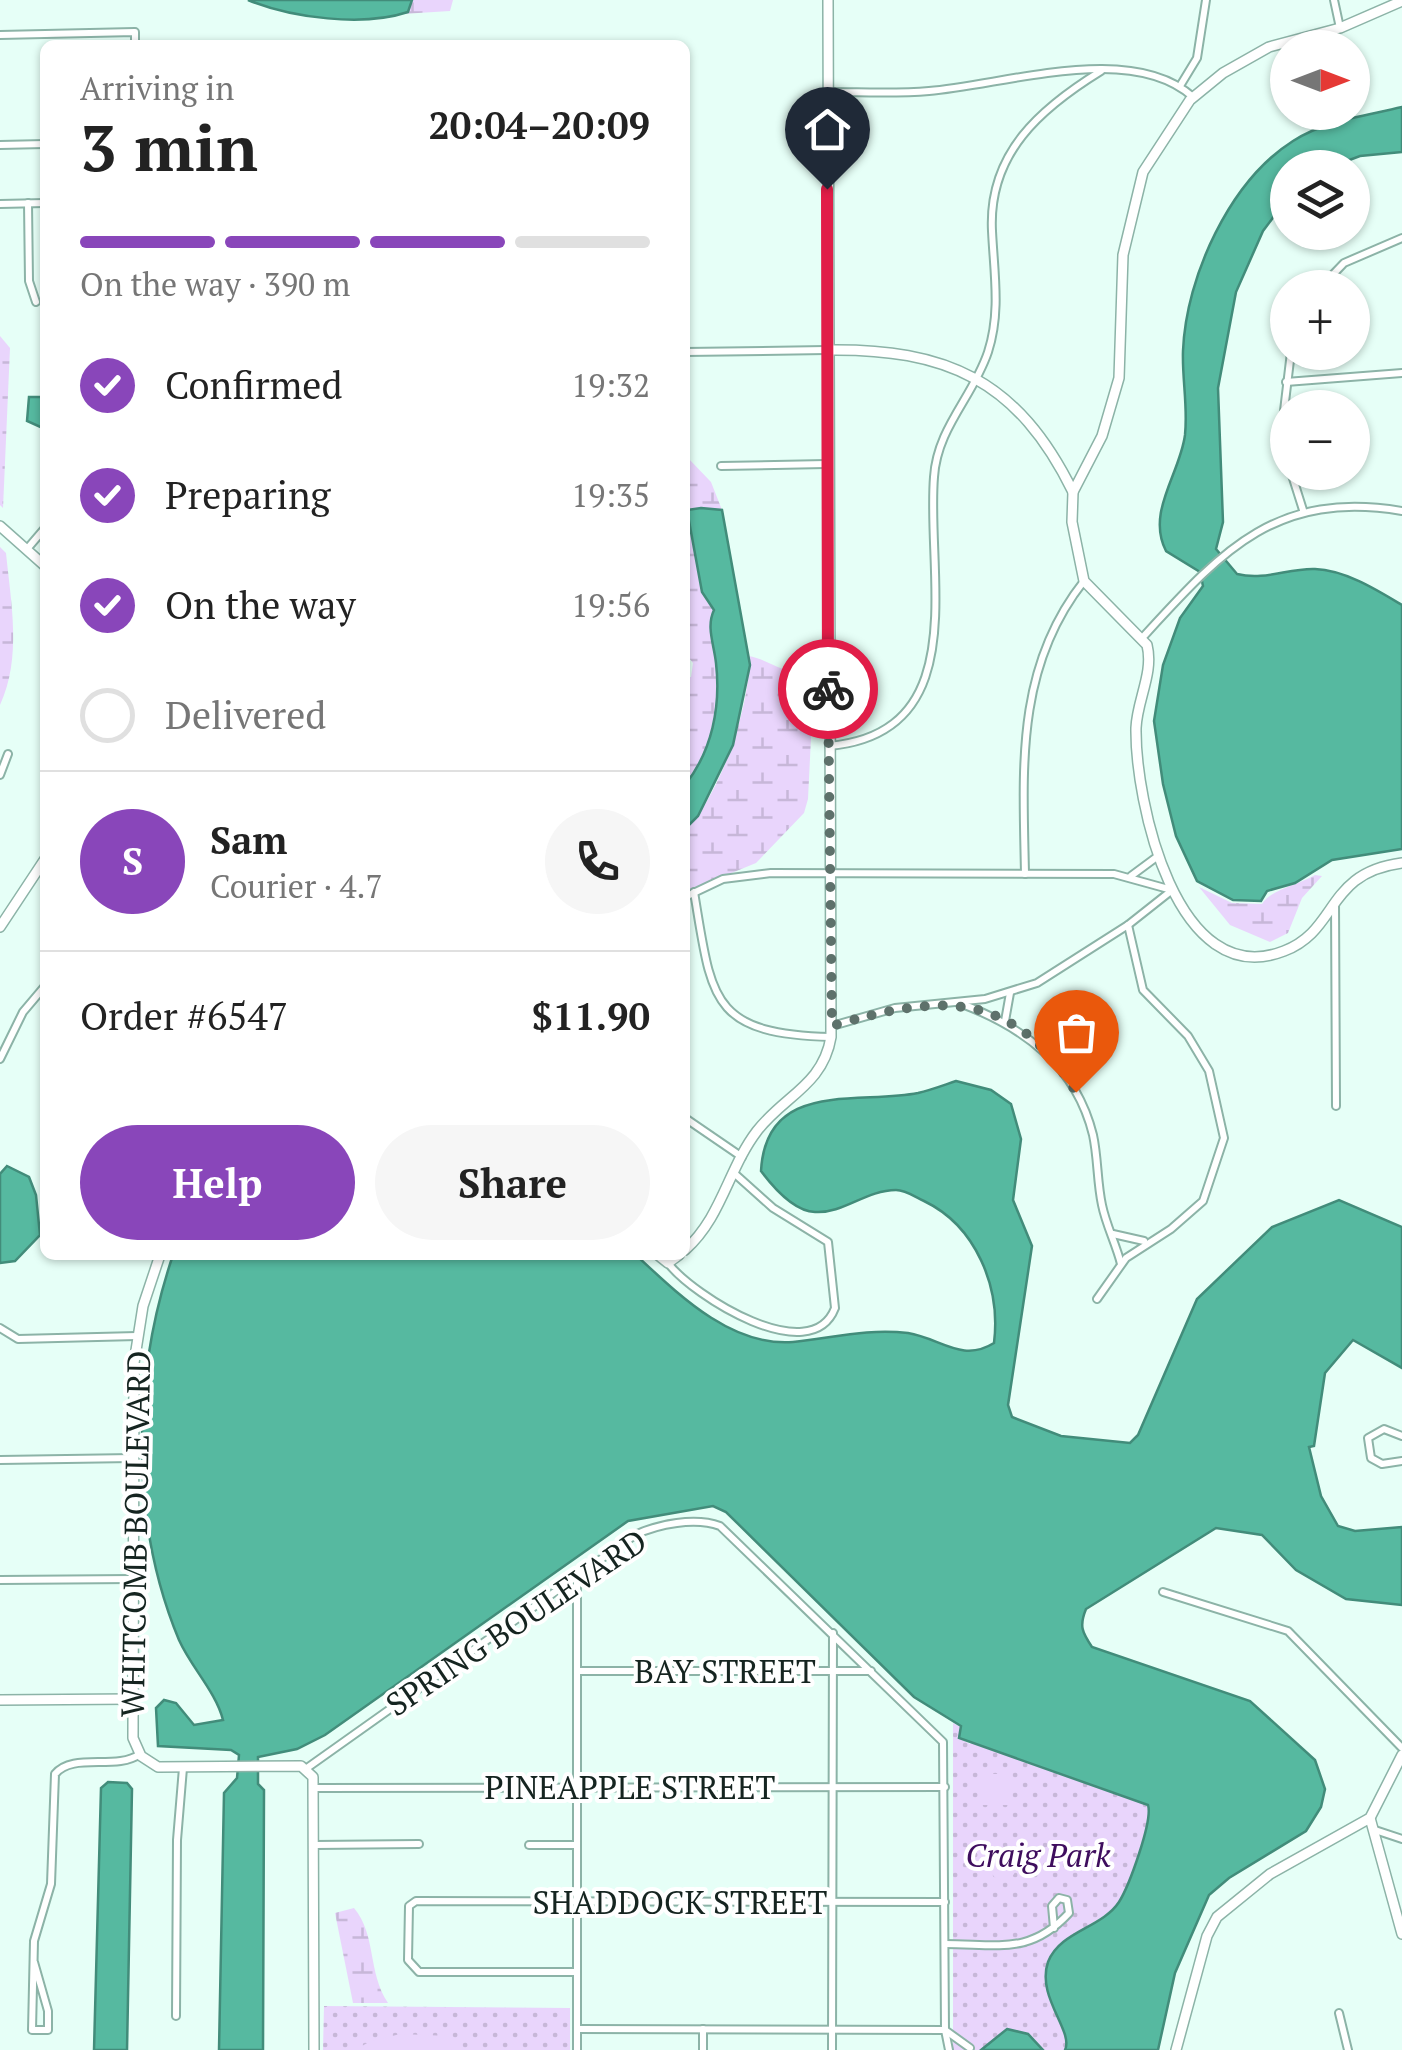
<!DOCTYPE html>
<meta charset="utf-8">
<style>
:root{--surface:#fff;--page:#f6f6f6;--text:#222;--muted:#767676;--line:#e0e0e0;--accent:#8946ba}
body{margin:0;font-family:"PT Serif",serif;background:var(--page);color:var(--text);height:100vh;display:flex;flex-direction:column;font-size:38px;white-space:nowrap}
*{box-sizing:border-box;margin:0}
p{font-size:32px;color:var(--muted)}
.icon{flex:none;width:55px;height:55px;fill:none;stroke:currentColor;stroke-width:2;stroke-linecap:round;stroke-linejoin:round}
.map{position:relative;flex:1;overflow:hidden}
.panel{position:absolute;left:40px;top:40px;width:650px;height:1220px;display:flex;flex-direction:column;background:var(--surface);border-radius:15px;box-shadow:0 2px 8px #0004}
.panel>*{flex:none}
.needle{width:65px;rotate:90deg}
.controls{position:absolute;left:1270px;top:30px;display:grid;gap:20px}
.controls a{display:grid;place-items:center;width:100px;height:100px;border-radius:50%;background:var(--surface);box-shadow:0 2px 8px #0004;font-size:50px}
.pin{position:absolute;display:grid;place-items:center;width:85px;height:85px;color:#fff;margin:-102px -42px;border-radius:50% 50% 50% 0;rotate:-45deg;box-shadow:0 0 10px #0007}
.pin .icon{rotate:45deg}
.courier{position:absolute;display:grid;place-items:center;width:100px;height:100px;margin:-50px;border:8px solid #e11d48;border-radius:50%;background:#fff;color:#222;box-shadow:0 2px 12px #0007}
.headline em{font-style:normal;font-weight:700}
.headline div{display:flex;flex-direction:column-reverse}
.headline{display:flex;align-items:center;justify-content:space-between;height:170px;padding:0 40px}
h1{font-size:65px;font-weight:700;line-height:75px}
.bar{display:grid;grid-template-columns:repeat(4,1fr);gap:15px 10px;align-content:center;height:120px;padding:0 40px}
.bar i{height:12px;border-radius:8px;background:var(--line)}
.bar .on{background:var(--accent)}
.bar p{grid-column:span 4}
.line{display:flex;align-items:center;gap:25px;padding:0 40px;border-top:2px solid var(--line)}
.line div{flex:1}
.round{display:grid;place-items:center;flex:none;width:105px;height:105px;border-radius:52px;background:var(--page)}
ol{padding:0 40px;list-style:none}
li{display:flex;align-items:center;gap:30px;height:110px}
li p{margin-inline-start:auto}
li .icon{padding:10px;border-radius:50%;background:var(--accent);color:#fff;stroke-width:4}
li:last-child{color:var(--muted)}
li i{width:55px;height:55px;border:5px solid var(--line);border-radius:50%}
.primary-button{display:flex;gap:20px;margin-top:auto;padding:20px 40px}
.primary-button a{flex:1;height:115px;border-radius:60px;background:var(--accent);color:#fff;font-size:40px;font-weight:700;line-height:115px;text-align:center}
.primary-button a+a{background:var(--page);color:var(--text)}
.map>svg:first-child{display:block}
.wetland{fill:url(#wetland-marsh)}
.park{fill:url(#park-dots)}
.pitch{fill:#e9d5fc}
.water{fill:#56b9a0;stroke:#428c7a;stroke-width:2.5}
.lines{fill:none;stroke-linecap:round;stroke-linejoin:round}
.minor-casing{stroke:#8cb3a7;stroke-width:10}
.tertiary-casing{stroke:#8cb3a7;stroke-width:12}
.minor{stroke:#fff;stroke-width:6}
.tertiary{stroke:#fff;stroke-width:9}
.done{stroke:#5e716b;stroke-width:10;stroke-dasharray:0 18}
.route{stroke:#e11d48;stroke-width:12}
.labels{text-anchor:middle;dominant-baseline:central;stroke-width:8;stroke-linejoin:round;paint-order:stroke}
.street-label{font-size:32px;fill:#152420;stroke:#fff}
.park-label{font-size:32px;font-style:italic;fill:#3e0d5d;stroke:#fff}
</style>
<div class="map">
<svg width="1402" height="2050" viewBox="0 0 1402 2050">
<defs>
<pattern id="wetland-marsh" width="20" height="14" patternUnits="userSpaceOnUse" patternTransform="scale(2.5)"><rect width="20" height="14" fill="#e9d5fc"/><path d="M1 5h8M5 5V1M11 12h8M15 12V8" fill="none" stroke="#c7b7d8"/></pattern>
<pattern id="park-dots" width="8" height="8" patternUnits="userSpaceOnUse" patternTransform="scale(2.5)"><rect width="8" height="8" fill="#e9d5fc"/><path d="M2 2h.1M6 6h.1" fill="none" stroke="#c7b7d8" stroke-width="1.8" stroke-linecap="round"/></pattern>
</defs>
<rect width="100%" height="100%" fill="#e6fff7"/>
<g class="wetland">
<path d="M 412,0 L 453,0 L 450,11 L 402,14 L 408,12 Z"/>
<path d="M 0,336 L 10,348 L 3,508 L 0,505 Z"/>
<path d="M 685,407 L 688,458 L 711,482 L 722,510 L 687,511 L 702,592 L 715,610 C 705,628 715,650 717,671 C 719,713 711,752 685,785 L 685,677 L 691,677 L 693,663 L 685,653 Z"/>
<path d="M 0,547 L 6,553 C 11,603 22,658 0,705 Z"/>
<path d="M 748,656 C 767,659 777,670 795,671 L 815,657 L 808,799 L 804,813 L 756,863 L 685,892 L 685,828 C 718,803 754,697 748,656 Z"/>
<path d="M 1315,875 L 1322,876 L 1302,898 L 1288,933 L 1270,942 L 1230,925 L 1199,887 L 1232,903 L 1262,904 C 1271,889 1299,885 1315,875 Z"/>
<path d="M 354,1908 C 377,1936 367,1971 388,2003 L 353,2003 L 335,1913 Z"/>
</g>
<g class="park">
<path d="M 953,1723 L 961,1727 L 959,1738 L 970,1744 L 975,1740 L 1140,1799 L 1150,1810 C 1150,1827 1128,1891 1117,1904 C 1097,1927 1058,1933 1048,1964 C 1037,1997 1074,2033 1065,2050 L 1043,2050 L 1035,2040 L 1007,2029 L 981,2050 L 953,2050 Z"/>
<path d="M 324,2006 L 570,2008 L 570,2050 L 323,2050 Z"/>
</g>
<g class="pitch">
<rect x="982" y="1774" width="30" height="14"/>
<rect x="981" y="1791" width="31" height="14"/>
<circle cx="1003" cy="1867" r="13"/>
<path d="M 400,2034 L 449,2036 L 452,2050 L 355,2050 L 369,2042 Z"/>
</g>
<g class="water">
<path d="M 248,0 L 412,0 L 408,12 C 363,27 292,18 248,0 Z"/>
<path d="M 1402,107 L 1402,152 L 1360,156 L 1331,167 L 1288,168 L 1287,199 L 1263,231 L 1236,292 L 1218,388 L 1223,522 L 1216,549 L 1237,574 C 1265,581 1288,568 1315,569 C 1345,570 1377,590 1402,605 L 1402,849 L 1332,860 L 1295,883 L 1267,891 L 1261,901 L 1233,900 L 1197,881 L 1176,836 L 1163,784 L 1154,721 L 1163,665 L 1180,618 L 1203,586 L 1200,572 L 1166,551 C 1146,512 1180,474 1185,435 C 1188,406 1182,379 1183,351 C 1186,276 1230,181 1293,141 C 1326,120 1365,116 1402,107 Z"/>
<path d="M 29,397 L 45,397 L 45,429 L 27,421 Z"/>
<path d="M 701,508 L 722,510 L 750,665 L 733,745 L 698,816 L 686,828 L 685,785 C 712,751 721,707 716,663 C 714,644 706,627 714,610 L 702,592 L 687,510 Z"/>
<path d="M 956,1081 L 991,1090 L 1011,1104 L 1021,1139 L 1013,1200 L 1032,1246 L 1008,1405 L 1012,1417 L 1061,1436 L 1130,1443 L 1138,1435 L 1197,1299 L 1272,1227 L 1339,1200 L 1402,1227 L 1402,1368 L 1353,1340 L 1325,1373 L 1314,1446 L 1309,1447 L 1321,1496 L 1338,1526 L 1355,1531 L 1402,1527 L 1402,1605 L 1346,1599 L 1296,1570 L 1262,1535 L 1216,1528 L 1086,1609 C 1079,1626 1082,1632 1092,1647 L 1250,1701 L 1315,1760 L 1325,1789 L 1321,1807 L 1306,1831 L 1229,1878 L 1209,1895 L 1175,1973 L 1158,2050 L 1065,2050 C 1074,2031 1036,1997 1048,1962 C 1060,1931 1102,1928 1119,1902 C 1129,1886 1153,1821 1148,1805 L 959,1738 L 961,1726 L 914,1697 L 726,1512 L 713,1506 L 628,1521 L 325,1735 L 297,1749 L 258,1757 L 258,1784 L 264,1790 L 263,2050 L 219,2050 L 224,1793 L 237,1778 L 239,1755 L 231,1750 L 158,1746 L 156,1708 L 164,1700 L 176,1703 L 194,1725 L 223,1720 C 216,1692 191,1667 179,1640 C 129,1520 132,1376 173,1255 L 636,1255 C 678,1294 731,1347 793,1342 C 832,1338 868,1328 908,1333 C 940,1338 962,1363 994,1343 C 1001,1287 976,1226 924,1201 C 915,1197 906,1190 896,1190 C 866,1190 843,1214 815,1212 C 794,1211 773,1187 761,1171 C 766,1079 858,1105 918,1093 C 931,1090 944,1085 956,1081 Z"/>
<path d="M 7,1166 L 29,1177 L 36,1195 L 40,1235 L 15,1261 L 0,1263 L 0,1174 Z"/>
<path d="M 108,1782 L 127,1783 L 132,1789 L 127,2050 L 94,2050 L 101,1788 Z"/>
<path d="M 1007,2029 L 1028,2034 L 1043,2050 L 981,2050 Z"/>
</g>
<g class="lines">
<g class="minor-casing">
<g id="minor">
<path d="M 1334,0 L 1340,28"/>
<path d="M 0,35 L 135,32 L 135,45"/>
<path d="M 1180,86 L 1197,58 L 1206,0"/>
<path d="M 828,92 C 862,92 896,94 929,91 C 1005,85 1131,41 1193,97"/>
<path d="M 0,145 L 45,144"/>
<path d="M 28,203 L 29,281 L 36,302"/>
<path d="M 0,204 L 45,203"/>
<path d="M 1320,288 L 1344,263 L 1402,238"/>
<path d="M 685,352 L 826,350"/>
<path d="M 1286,382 L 1402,373"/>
<path d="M 1288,460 L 1283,419 L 1291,352"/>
<path d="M 721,466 L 826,464"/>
<path d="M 1291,472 L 1303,510"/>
<path d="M 27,549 L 45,528"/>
<path d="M 1143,637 C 1222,551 1275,490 1402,511"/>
<path d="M 829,746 C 974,733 926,575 934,477 C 937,428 973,397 988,352 C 1001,312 994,273 992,231 C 988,153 1041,108 1101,71"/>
<path d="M 0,775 L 8,754"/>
<path d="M 1025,874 C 1023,769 1015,668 1084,581"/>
<path d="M 1131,876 L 1158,856"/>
<path d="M 694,892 C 712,998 709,1034 831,1037"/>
<path d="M 685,897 L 723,879 L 771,873 L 1114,874 L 1172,890"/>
<path d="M 1335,902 L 1336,1106"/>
<path d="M 962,1004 C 1025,1028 1076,1066 1093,1135 C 1098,1158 1097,1182 1102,1205 C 1106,1225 1116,1244 1121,1264"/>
<path d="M 1005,1021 L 1010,993"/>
<path d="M 832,1026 L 895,1008 L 985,999 L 1037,983 L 1128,925 L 1171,891"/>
<path d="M 0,1059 L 23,1012 L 45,986"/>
<path d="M 685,1118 L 742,1157"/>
<path d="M 1113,1234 L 1144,1241"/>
<path d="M 668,1263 C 693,1296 811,1370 835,1308 L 828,1242 L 773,1208 L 735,1174"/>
<path d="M 1097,1299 L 1126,1258 L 1171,1229 L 1203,1201 L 1224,1138 L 1209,1071 L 1188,1036 L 1143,990 L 1128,925"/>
<path d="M 0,1328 L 18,1339 L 137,1336"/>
<path d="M 1402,1436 L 1384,1429 L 1368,1438 L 1371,1458 L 1382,1464 L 1402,1461"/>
<path d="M 0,1460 L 133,1458"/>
<path d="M 577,1576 L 577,2050"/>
<path d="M 0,1580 L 133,1579"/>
<path d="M 1163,1592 L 1288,1631 L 1402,1748"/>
<path d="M 577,1671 L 871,1671"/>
<path d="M 307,1768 L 635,1535 C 658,1524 695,1517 720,1526 L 943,1742 L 945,2030 L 949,2050"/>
<path d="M 315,1788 L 945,1787"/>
<path d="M 1375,1830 L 1402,1839"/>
<path d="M 315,1845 L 419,1844"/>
<path d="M 529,1845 L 576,1845"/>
<path d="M 945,1944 C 999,1944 1030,1955 1069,1913 L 1067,1900 L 1059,1898 L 1052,1906 L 1054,1928"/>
<path d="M 34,1962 L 48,2011 L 48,2030 L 32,2030 L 34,1941 L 51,1884 L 55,1774 C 73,1752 116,1771 140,1754"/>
<path d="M 576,1972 L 419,1972 L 408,1960 L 409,1906 L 416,1901 L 945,1902"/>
<path d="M 1339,2013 L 1348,2050"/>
<path d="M 176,2016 L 177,1840 L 183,1768"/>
<path d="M 577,2029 L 945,2030 L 970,2048"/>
<path d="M 703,2029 L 703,2050"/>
<path d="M 832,2050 L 833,1633"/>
</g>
</g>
<g class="tertiary-casing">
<g id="tertiary">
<path d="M 1402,1 L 1340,28 L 1269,47 L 1223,73 L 1190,100 L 1143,172 L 1123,255 L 1119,378 L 1102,436 L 1073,492 L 1072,522 L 1084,581 L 1147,645 C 1154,673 1137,700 1136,728 C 1135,800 1176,993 1284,951 C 1339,930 1325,873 1402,863"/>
<path d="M 826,350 C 947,348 1018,380 1073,492"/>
<path d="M 0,526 L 45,566"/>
<path d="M 0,927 L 45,859"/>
<path d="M 685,1250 C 722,1217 728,1169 757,1131 C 784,1096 823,1085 831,1037 L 828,0"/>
<path d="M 160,1255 L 143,1306 L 134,1363 L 133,1738 L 141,1756 L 158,1767 L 301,1766 L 313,1777 L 314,2050"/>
<path d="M 658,1255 L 668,1263 L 679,1255"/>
<path d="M 0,1700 L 132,1699"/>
<path d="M 1370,1818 L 1402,1934"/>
<path d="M 1176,2050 L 1207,1936 L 1217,1917 L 1270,1874 L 1370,1818 L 1402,1755"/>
</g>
</g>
<use href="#minor" class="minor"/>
<use href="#tertiary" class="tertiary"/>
</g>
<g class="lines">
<path class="done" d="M 828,689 L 832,1026 C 936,995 1012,987 1076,1092"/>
<path class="route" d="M 827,189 L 828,689"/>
</g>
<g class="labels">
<g class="street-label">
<text transform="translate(135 1534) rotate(-89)">WHITCOMB BOULEVARD</text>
<text transform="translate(516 1622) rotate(-34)">SPRING BOULEVARD</text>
<text x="725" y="1671">BAY STREET</text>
<text x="630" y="1787">PINEAPPLE STREET</text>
<text x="680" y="1902">SHADDOCK STREET</text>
</g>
<g class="park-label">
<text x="1038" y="1855">Craig Park</text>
</g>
</g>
</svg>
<div class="controls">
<a><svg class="needle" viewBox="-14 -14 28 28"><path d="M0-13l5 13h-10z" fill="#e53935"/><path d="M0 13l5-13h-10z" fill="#767676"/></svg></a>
<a><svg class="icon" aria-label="layers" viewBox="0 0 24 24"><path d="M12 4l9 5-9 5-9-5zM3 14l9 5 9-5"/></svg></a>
<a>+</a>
<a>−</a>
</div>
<div class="pin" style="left:1076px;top:1092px;background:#ea580c"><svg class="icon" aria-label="bag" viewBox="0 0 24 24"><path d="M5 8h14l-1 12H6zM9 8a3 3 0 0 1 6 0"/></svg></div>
<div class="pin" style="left:827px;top:189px;background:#1f2937"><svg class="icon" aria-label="home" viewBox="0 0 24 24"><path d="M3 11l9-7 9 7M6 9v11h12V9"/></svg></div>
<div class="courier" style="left:828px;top:689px"><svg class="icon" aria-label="bike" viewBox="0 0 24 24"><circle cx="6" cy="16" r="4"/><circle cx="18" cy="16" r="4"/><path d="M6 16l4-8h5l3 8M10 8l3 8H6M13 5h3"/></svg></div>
<section class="panel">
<div class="headline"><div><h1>3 min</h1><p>Arriving in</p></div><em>20:04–20:09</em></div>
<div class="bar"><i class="on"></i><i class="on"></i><i class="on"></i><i></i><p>On the way · 390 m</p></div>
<ol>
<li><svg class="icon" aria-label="check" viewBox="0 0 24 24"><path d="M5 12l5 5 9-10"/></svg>Confirmed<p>19:32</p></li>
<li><svg class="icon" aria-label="check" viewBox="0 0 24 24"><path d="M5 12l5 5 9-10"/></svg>Preparing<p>19:35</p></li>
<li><svg class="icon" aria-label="check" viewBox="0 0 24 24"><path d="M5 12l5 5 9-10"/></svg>On the way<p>19:56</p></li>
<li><i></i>Delivered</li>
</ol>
<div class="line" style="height:180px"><b class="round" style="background:var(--accent);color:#fff">S</b><div><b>Sam</b><p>Courier · 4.7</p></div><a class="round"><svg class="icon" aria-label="phone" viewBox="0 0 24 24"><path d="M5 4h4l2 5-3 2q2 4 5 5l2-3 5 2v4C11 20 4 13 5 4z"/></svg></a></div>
<div class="line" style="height:130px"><div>Order #6547</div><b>$11.90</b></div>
<div class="primary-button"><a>Help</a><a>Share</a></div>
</section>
</div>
